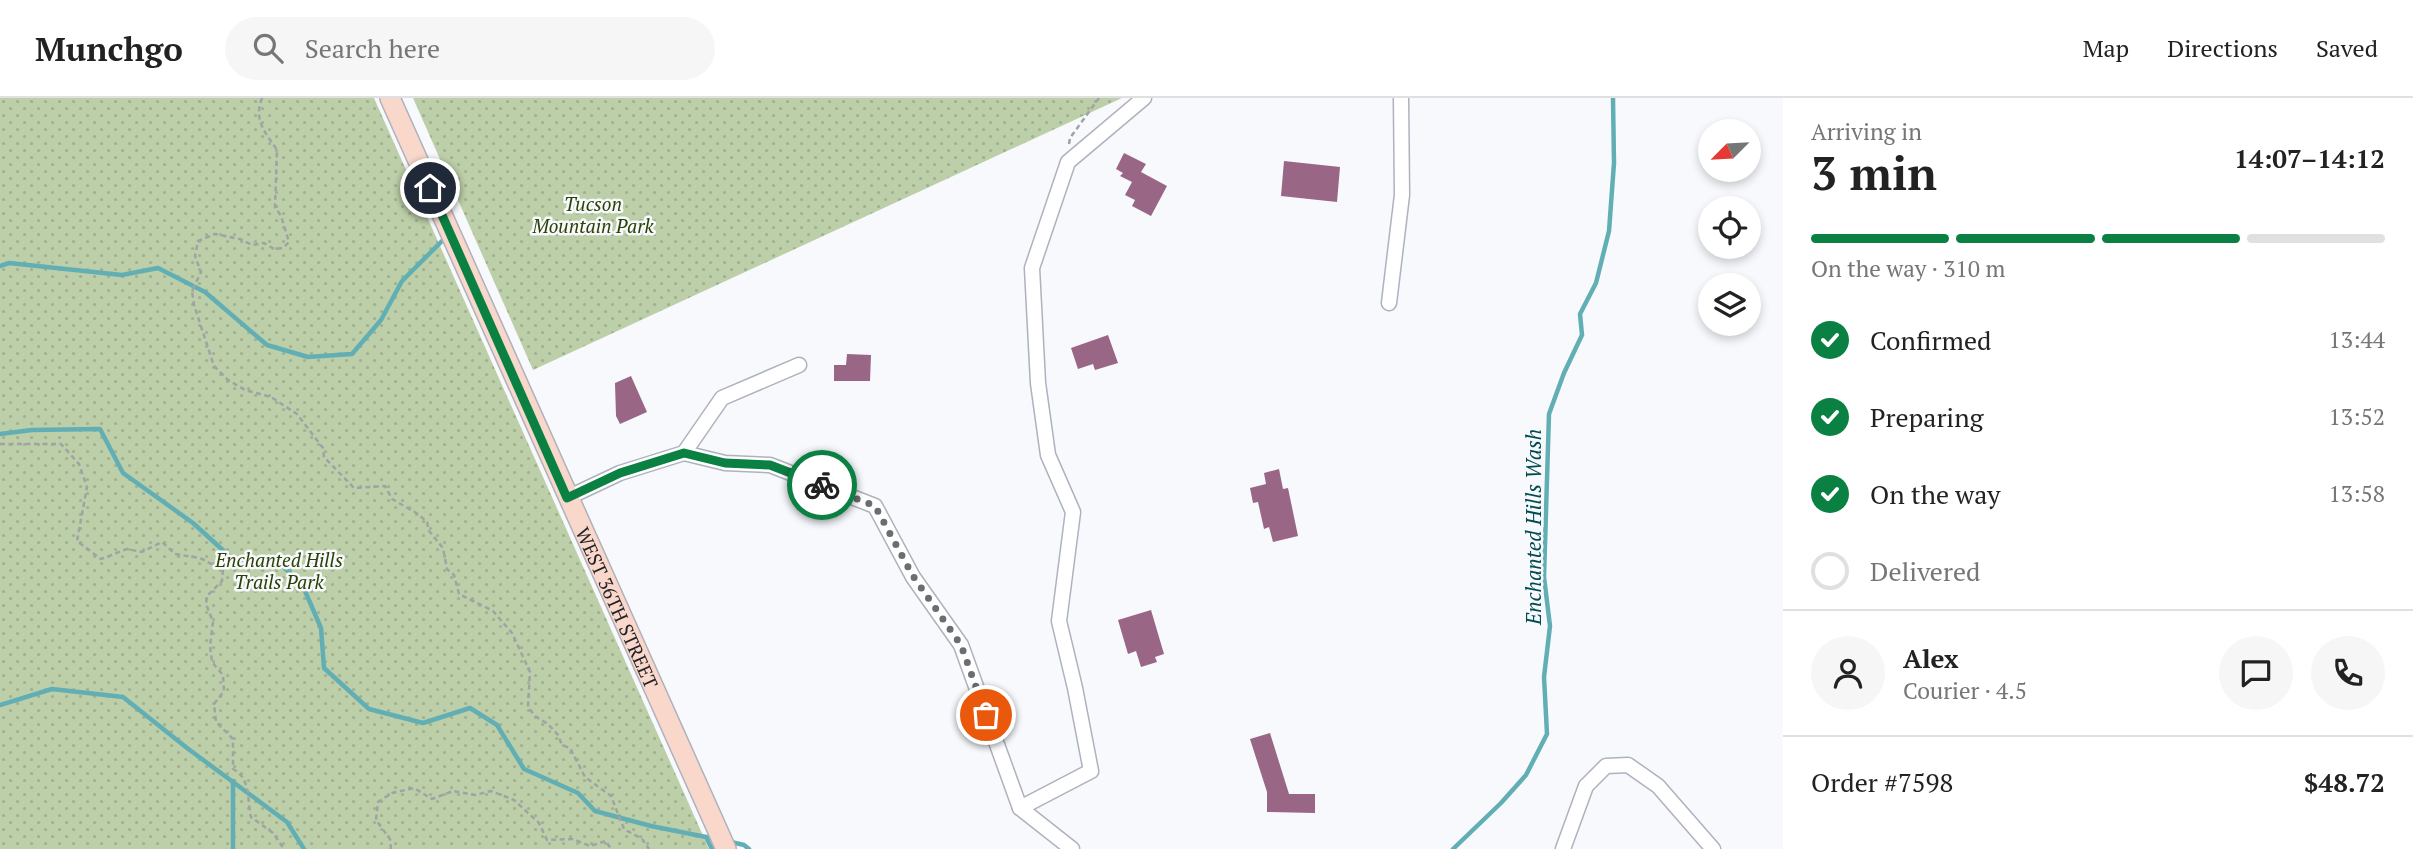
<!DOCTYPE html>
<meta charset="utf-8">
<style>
:root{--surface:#fff;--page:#f6f6f6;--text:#222;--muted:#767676;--line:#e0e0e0;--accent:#0b8043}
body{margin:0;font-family:"PT Serif",serif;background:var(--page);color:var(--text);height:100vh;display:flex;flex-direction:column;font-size:26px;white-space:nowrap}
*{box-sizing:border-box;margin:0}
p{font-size:23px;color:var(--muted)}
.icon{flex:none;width:38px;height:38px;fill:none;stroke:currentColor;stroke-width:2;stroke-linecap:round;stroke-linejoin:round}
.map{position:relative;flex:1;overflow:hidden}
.details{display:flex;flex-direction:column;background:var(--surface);width:630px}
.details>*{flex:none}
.needle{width:46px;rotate:246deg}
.fabs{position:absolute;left:1698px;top:21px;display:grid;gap:14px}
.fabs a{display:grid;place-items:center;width:63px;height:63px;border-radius:50%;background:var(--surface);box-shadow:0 4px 10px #0003;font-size:35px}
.pin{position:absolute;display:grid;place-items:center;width:60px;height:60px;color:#fff;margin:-30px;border:4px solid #fff;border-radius:50%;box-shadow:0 2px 7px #0007}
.courier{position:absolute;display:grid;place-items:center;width:70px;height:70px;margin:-35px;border:5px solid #0b8043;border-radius:50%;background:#fff;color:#222;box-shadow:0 2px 9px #0007}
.head em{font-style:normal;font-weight:700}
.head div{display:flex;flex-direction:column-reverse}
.head{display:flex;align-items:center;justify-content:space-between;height:119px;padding:0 28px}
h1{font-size:46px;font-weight:700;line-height:52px}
.bar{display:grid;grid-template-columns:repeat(4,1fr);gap:10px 7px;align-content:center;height:84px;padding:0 28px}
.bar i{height:9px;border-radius:5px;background:var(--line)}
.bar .selected{background:var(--accent)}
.bar p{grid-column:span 4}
.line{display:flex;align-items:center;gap:18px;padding:0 28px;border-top:2px solid var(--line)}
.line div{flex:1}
.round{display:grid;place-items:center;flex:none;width:74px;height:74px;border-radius:37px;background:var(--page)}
ol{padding:0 28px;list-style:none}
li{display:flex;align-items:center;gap:21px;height:77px}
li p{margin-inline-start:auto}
li .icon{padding:7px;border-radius:50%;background:var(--accent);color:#fff;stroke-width:4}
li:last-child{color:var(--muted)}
li i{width:38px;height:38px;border:4px solid var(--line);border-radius:50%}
header{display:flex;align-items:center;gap:42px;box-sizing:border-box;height:98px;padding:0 35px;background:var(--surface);border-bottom:2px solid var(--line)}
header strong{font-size:33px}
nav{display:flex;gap:38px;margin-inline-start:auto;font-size:24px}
.search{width:490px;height:63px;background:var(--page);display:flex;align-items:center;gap:18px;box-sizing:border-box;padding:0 24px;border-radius:38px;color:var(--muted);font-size:26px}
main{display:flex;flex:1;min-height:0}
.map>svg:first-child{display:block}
.park{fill:url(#park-dots)}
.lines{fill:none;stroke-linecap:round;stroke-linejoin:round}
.stream{stroke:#61afb5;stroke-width:4.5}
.building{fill:#996686}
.street-casing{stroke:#aeb2bd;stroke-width:17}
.secondary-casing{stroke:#aeb2bd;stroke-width:22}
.path{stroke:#a0a2a6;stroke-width:2.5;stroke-dasharray:5 3.5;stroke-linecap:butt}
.street{stroke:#fff;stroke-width:14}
.secondary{stroke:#fad7cb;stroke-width:19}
.done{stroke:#6b6d71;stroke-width:7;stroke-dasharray:0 12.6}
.route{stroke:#0b8043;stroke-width:9}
.labels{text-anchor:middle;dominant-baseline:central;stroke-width:5;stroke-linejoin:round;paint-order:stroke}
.park-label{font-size:19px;font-style:italic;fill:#2b4003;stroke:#f7f9fd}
.street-label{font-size:19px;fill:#1f2125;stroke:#f7f9fd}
.water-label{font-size:21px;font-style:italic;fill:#004b50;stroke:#f7f9fd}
</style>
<header>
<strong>Munchgo</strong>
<div class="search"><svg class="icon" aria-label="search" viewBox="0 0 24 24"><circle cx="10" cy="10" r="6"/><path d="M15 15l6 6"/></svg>Search here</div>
<nav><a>Map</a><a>Directions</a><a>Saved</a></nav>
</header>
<main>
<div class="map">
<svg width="1783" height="751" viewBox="0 0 1783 751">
<defs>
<pattern id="park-dots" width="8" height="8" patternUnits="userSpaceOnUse" patternTransform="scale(1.75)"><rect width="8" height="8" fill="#bccfa8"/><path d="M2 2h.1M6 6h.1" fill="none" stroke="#a1b190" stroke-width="1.8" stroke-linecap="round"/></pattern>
</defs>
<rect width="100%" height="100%" fill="#f7f9fd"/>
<g class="park">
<path d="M 0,0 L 374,0 L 709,751 L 0,751 Z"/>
<path d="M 413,0 L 1122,0 L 533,272 Z"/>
</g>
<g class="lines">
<g class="stream">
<path d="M 0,168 L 9,165 L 122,177 L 158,170 L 205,194 L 267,247 L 308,259 L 352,256 L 381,222 L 402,183 L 447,138"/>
<path d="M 0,336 L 32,332 L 100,331 L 123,375 L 193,425 L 237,465 L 276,462 L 302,486 L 321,530 L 324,570 L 369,611 L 423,625 L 470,610 L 497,627 L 524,671 L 578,695 L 595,713 L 651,728 L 716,741"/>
<path d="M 0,607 L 52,591 L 123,599 L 187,650 L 287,724 L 304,751"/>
<path d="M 233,683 L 233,751"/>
<path d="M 706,739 L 712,751"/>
<path d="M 731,744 L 744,747 L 749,751"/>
<path d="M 1453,751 L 1501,705 L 1526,677 L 1547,636 L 1544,579 L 1550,528 L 1544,479 L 1549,316 L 1564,275 L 1582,237 L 1580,216 L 1596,185 L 1609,133 L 1614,65 L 1613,0"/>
</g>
</g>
<g class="building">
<path d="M 1124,55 L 1146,66 L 1141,74 L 1167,88 L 1151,118 L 1132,108 L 1135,102 L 1125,97 L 1132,84 L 1120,78 L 1123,75 L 1116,71 Z"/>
<path d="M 1284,63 L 1340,69 L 1337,104 L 1281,98 Z"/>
<path d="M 1108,237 L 1118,265 L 1095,272 L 1093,266 L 1078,271 L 1071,250 Z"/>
<path d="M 847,256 L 871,257 L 870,283 L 834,283 L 834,267 L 846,267 Z"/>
<path d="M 631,278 L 647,314 L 620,326 L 616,318 L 615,285 Z"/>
<path d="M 1279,371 L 1283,391 L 1288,390 L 1298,438 L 1273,444 L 1269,429 L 1264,431 L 1258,404 L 1253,405 L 1250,390 L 1266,386 L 1264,375 Z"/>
<path d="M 1151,512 L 1164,556 L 1155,559 L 1157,564 L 1141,569 L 1136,553 L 1128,556 L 1118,522 Z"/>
<path d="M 1270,635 L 1289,696 L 1315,696 L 1315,715 L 1267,714 L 1267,694 L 1250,641 Z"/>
</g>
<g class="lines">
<g class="street-casing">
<g id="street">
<path d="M 1389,205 L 1402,97 L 1401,0"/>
<path d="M 684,355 L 722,300 L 799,267"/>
<path d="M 567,400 L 620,375 L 684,355 L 725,365 L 770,367 L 875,408 L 913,479 L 961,547 L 1020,710 L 1072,751"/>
<path d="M 1020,710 L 1091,673 L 1075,590 L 1059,523 L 1073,414 L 1048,357 L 1038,285 L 1032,170 L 1068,64 L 1144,0"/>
<path d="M 1563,751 L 1586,688 L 1606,668 L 1628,667 L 1658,688 L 1713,751"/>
</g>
</g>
<g class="secondary-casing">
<g id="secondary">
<path id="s1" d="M 390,0 L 726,751"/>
</g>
</g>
<g class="path">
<path d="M 262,0 C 253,23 266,35 277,52 L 275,109 L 281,118 L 289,144 L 283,150 L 274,151 L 264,145 L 252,147 L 240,141 L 215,136 L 198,143 L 195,158 L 201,174 L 192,193 L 194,207 L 214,268 L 228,282 L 245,292 L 271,299 L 297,316 L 323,350 L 324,359 L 354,390 L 385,388 L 392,401 L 418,416 L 427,424 L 429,433 L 443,450 L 447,471 L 454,477 L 459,496 L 493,513 L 512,535 L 530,574 L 528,609 L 535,618 L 548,626 L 558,637 L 562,647 L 570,650 L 585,679 L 611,698 L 624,731 L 642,741 L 649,751"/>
<path d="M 1069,46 L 1070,40 L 1099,0"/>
<path d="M 0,346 L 61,346 L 79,366 L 87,389 L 77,443 L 101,461 L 127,451 L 142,454 L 162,444 L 175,456 L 200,460 L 223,472 L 222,483 L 207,498 L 206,506 L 213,524 L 210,548 L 212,564 L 223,577 L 224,593 L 214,606 L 216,624 L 233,641 L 233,671 C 251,680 247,702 251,719 L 273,735 L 284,751"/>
<path d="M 391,751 L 390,741 L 376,722 L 378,704 L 392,695 L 414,690 L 432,701 L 453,693 L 475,697 L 491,693 L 514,702 L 539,725 L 547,742 L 573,741 L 590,748 L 606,743 L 611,751"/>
</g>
<use href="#street" class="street"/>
<use href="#secondary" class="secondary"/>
</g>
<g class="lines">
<path class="done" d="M 822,387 L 875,408 L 913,478 L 961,547 L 986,617"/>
<path class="route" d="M 430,90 L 567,400 L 620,375 L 684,355 L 725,365 L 770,367 L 822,387"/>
</g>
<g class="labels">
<g class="park-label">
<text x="593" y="105">Tucson<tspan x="593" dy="22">Mountain Park</tspan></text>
<text x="279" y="461">Enchanted Hills<tspan x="279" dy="22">Trails Park</tspan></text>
</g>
<g class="street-label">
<text stroke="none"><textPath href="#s1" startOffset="558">WEST 36TH STREET</textPath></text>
</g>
<g class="water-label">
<text transform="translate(1533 429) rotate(-90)">Enchanted Hills Wash</text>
</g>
</g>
</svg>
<div class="fabs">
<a><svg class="needle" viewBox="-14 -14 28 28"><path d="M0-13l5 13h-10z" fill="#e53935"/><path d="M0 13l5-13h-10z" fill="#767676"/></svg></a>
<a><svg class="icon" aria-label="locate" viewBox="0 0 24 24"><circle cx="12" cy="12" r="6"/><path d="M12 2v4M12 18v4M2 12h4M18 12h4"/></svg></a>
<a><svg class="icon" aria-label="layers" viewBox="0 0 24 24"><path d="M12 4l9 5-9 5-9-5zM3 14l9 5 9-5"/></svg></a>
</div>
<div class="pin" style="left:986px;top:617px;background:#ea580c"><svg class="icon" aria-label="bag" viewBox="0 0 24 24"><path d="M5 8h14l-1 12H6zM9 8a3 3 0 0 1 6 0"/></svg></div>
<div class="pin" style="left:430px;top:90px;background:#1f2937"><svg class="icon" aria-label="home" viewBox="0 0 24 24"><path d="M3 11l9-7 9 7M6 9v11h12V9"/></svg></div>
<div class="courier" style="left:822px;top:387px"><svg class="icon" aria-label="bike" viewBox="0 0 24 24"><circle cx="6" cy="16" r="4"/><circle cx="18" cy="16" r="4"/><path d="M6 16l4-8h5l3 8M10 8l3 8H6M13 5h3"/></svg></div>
</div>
<section class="details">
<div class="head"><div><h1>3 min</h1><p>Arriving in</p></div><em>14:07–14:12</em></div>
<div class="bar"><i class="selected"></i><i class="selected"></i><i class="selected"></i><i></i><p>On the way · 310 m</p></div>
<ol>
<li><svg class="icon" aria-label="check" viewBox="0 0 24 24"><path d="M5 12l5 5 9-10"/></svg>Confirmed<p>13:44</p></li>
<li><svg class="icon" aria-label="check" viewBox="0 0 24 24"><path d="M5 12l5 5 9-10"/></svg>Preparing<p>13:52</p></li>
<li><svg class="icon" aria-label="check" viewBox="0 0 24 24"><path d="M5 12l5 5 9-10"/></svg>On the way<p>13:58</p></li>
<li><i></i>Delivered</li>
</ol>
<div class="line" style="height:126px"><a class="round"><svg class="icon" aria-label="person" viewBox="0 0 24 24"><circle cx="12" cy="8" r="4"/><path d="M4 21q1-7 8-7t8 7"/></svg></a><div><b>Alex</b><p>Courier · 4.5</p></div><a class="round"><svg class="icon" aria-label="chat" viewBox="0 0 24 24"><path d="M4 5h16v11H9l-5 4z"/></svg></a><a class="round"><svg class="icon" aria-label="phone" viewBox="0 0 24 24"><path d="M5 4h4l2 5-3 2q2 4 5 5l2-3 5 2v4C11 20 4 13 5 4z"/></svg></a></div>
<div class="line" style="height:91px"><div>Order #7598</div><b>$48.72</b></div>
</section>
</main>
